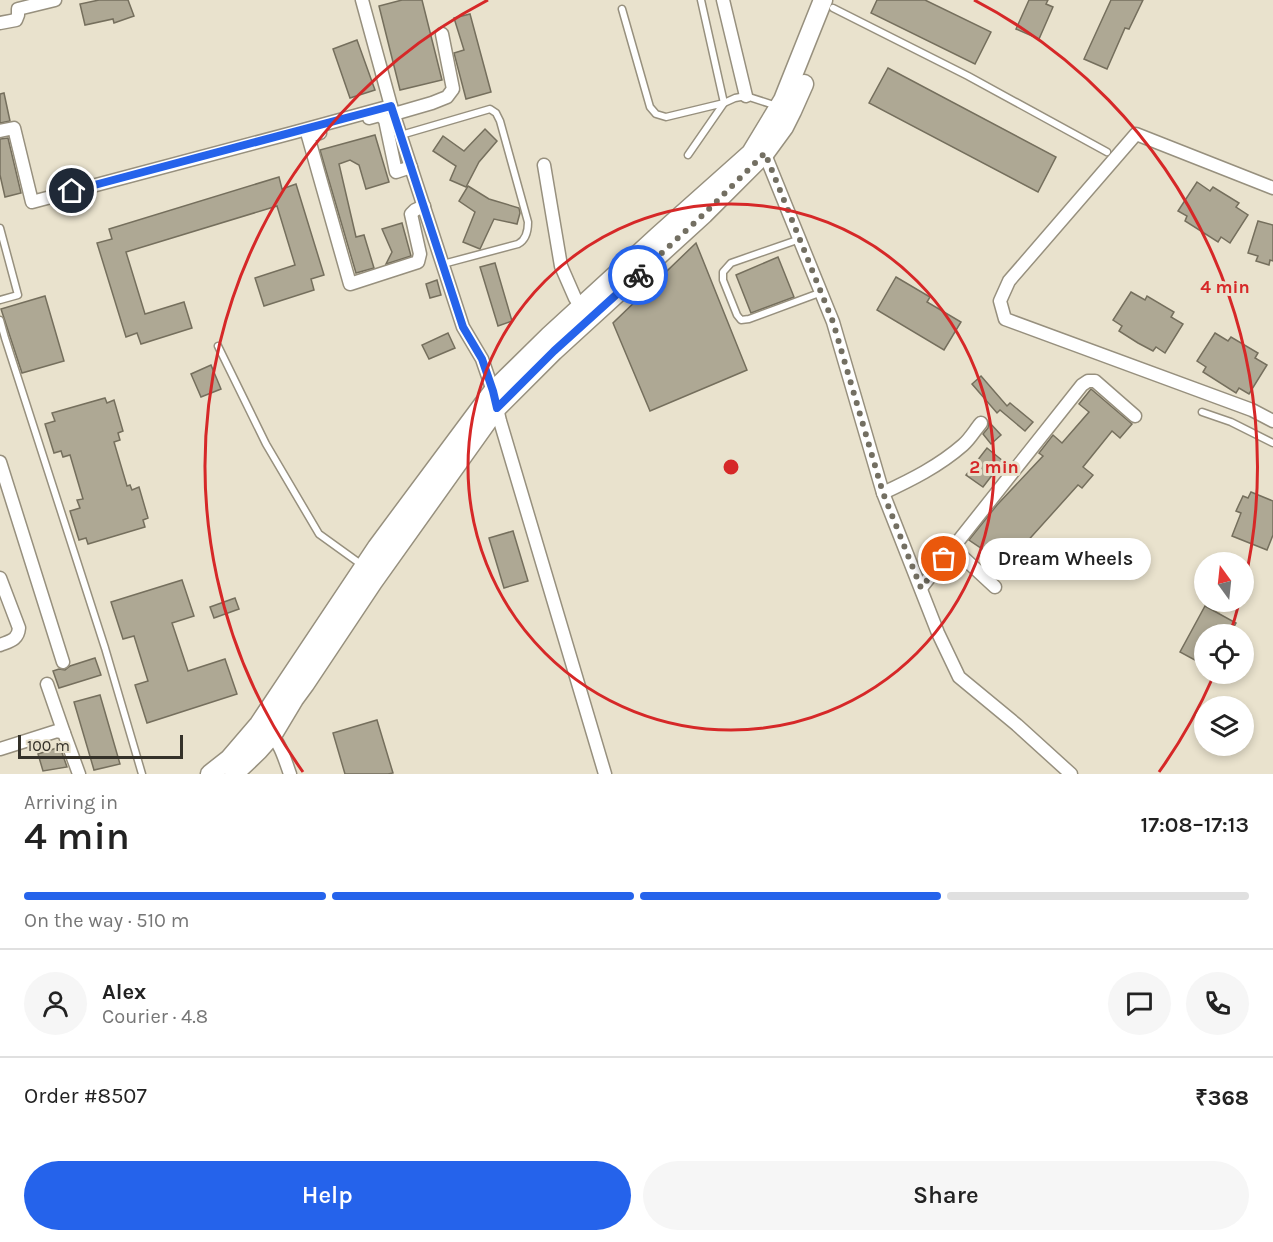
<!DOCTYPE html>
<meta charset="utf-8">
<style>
:root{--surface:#fff;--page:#f6f6f6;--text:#222;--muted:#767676;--line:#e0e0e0;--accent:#2563eb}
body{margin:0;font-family:Karla,sans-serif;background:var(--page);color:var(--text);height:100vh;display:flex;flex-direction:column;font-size:22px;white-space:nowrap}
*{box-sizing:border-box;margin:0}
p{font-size:20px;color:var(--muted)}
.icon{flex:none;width:33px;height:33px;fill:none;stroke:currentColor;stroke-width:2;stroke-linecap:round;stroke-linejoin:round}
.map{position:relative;height:774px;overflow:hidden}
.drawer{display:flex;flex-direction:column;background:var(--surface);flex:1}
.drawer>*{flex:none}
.needle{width:39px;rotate:345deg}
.controls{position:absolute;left:1194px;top:552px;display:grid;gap:12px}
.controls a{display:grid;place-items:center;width:60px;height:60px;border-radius:50%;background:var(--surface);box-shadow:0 3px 9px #0003;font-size:30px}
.scale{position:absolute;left:18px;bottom:15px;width:165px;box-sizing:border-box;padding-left:6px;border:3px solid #343129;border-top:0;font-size:16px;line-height:21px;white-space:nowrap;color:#343129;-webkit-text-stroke:4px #e9e2cd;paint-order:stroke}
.pin{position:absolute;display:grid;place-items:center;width:51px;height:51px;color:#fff;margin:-26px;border:3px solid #fff;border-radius:50%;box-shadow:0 2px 6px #0007}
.courier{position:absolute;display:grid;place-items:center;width:60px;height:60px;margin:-30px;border:4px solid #2563eb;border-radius:50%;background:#fff;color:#222;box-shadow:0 2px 8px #0007}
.bubble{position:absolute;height:42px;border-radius:21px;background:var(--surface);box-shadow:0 3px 9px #0003;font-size:20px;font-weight:600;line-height:42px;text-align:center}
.head em{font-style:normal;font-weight:600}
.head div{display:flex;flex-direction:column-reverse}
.head{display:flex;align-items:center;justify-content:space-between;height:102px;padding:0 24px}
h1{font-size:39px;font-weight:600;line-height:45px}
.bar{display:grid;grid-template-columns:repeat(4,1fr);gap:9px 6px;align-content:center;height:72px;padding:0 24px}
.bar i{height:8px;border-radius:4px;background:var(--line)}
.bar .current{background:var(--accent)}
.bar p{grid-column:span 4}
.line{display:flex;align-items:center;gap:15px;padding:0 24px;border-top:2px solid var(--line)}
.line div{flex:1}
.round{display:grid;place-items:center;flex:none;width:63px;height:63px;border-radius:32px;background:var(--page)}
.button{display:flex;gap:12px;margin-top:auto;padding:12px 24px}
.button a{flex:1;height:69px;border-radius:36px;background:var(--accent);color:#fff;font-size:24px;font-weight:600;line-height:69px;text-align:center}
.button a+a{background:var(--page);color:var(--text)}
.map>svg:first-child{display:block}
.green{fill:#d5c9a7}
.building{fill:#aea894;stroke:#756f5d;stroke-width:1.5}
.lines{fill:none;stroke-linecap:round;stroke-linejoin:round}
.lane-casing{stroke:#97907e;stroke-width:9}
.street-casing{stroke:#97907e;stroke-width:15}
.secondary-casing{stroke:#97907e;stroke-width:21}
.lane{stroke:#fff;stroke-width:6}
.street{stroke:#fff;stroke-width:12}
.secondary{stroke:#fff;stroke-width:18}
.done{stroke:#736f62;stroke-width:6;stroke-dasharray:0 10.8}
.route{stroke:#2563eb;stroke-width:8}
.ring{fill:none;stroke:#d62828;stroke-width:3}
.centre{fill:#d62828;stroke:#e9e2cd;stroke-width:3}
.ring-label{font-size:18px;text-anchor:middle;font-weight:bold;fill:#d62828;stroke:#e9e2cd;stroke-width:6;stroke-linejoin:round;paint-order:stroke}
</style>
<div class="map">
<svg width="1273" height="774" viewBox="0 0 1273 774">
<rect width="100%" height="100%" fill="#e9e2cd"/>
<path class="green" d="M 1208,602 L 1220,602 L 1225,604 L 1219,614 L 1205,606 Z"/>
<g class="building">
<path d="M 99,0 L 128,0 L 134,16 L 114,23 L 113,19 L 85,25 L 80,4 Z"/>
<path d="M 402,0 L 422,0 L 442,80 L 400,90 L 379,6 Z"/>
<path d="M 877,0 L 925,0 L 991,32 L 975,64 L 871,13 Z"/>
<path d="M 1029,0 L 1048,0 L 1046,4 L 1053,7 L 1039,39 L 1016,29 Z"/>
<path d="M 1111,0 L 1143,0 L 1129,29 L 1125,28 L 1107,69 L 1084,59 Z"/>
<path d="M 470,14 L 491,92 L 466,99 L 454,53 L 464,50 L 454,18 Z"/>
<path d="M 357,40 L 375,90 L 350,98 L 333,49 Z"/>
<path d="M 888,68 L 1056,157 L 1038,192 L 869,103 Z"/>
<path d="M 4,93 L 10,121 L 0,123 L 0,94 Z"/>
<path d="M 485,129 L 497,141 L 479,162 L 466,187 L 450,180 L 456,166 L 433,151 L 443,136 L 464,151 Z"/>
<path d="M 375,135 L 389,182 L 366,189 L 359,165 L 350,160 L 339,164 L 356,237 L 364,235 L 374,268 L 356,273 L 320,150 Z"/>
<path d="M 8,138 L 21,193 L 5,197 L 0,175 L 0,139 Z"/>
<path d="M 279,177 L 282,189 L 296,184 L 324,275 L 311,279 L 314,290 L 264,306 L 255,278 L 295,265 L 277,206 L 126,252 L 145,314 L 184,302 L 192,328 L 141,344 L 137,333 L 126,337 L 97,243 L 112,239 L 109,229 Z"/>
<path d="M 1197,182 L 1210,191 L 1213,187 L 1239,203 L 1236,207 L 1248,215 L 1230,243 L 1221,237 L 1218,242 L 1185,221 L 1187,216 L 1178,211 Z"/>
<path d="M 468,186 L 489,199 L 519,208 L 520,213 L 517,224 L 494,219 L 480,249 L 463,242 L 475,212 L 459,201 Z"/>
<path d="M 1258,221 L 1273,225 L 1273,261 L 1270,260 L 1269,265 L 1256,261 L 1258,256 L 1248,253 Z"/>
<path d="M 402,223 L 411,256 L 386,264 L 392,252 L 382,229 Z"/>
<path d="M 696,243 L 747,370 L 650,411 L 613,323 Z"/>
<path d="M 778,257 L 794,297 L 751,313 L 736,275 Z"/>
<path d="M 495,263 L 512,321 L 498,326 L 480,267 Z"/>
<path d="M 896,277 L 930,297 L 927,302 L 961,322 L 944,350 L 877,310 Z"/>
<path d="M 437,280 L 441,295 L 430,298 L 426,284 Z"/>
<path d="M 1131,292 L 1145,300 L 1147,296 L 1174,312 L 1171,317 L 1183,324 L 1165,353 L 1156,347 L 1153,351 L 1138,343 L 1119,331 L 1122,326 L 1113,320 Z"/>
<path d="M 45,296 L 64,361 L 22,373 L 1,309 Z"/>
<path d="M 448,333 L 455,348 L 429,359 L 422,345 Z"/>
<path d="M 1215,333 L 1228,341 L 1231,337 L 1258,353 L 1255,358 L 1267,365 L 1249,394 L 1239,388 L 1236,393 L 1203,372 L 1206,367 L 1197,361 Z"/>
<path d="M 211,365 L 221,389 L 201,397 L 191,374 Z"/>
<path d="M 981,376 L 1007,406 L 1010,403 L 1033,422 L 1025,431 L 1000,410 L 997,413 L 972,384 Z"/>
<path d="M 1091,389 L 1132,424 L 1120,438 L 1112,431 L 1083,467 L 1093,475 L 1082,488 L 1078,485 L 1006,565 L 969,540 L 997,505 L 1043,456 L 1039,453 L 1053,435 L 1062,443 L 1089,412 L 1079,404 Z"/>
<path d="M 105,398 L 107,403 L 114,400 L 123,431 L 118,433 L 120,440 L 114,442 L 127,486 L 130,485 L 132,490 L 139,487 L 148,518 L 143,520 L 145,527 L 88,544 L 86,538 L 79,540 L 70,511 L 80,508 L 77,500 L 83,499 L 70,455 L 63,457 L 61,451 L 54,453 L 45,424 L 55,421 L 52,413 Z"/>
<path d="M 989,422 L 1001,435 L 991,444 L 983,434 L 988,428 Z"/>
<path d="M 987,448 L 1003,461 L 983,487 L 966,475 Z"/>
<path d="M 1251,492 L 1273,501 L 1273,535 L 1267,550 L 1232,536 L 1241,513 L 1236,511 L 1243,496 L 1248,498 Z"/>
<path d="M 513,531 L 528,581 L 504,588 L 489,538 Z"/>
<path d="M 182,580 L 194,616 L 172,623 L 188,671 L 225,659 L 237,694 L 147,723 L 135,685 L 148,681 L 134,636 L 123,639 L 111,602 Z"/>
<path d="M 235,598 L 239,609 L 214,618 L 210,607 Z"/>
<path d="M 1205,606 L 1236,623 L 1230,634 L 1204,634 L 1204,665 L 1180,652 Z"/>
<path d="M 95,658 L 101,675 L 59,688 L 53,671 L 59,669 L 65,670 L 70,666 Z"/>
<path d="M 100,695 L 120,764 L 94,770 L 74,702 Z"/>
<path d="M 377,720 L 393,773 L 388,774 L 345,774 L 333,733 Z"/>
<path d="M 60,747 L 67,767 L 43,771 L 38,754 Z"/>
</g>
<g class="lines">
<g class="lane-casing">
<g id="lane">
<path d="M 833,8 L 968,76 L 1107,152"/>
<path d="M 622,9 L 650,107 L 656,114 L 666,117 L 724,103 L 735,98 L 746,96 L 777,106"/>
<path d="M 401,135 L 490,109 L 496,113 L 500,121 L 528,222 C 528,232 526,240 518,244 L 443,264"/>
<path d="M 688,155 L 724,103 L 701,0"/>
<path d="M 0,228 L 18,295 L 0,300"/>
<path d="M 800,239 L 731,263 L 723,272 L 723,280 L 737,315 L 741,320 L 749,319 L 822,292"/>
<path d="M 0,320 L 5,338 L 105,648 L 142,774"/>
<path d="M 218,346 L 266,444 L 319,534 L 362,565"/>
<path d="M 1202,412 L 1231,422 L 1273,443"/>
</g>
</g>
<g class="street-casing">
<g id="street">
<path d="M 362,0 L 391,106 L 463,327 L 482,359 L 493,391 L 500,421 L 605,774"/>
<path d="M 723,0 L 746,96"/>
<path d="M 0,23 L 16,20 L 18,15 L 18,9 L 55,0"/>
<path d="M 394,114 L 432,103 L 447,97 L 453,89 L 442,34"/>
<path d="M 369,118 L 380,115 L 385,120 L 396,172 L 411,167"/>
<path d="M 0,131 L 14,128 L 32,202 L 292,133 L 391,106"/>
<path d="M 320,133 L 308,136 L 350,284 L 418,262 L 420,254 L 411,214 L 415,210 L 424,206"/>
<path d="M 762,147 L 833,322 L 883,493 L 938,633 L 959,677 L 1017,725 L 1071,774"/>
<path d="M 544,165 L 561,266 L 575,298 L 584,313"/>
<path d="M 1273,188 L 1136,134 L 1009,281 L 1000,301 L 1005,319 L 1252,410 L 1273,421"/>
<path d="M 0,462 L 63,662"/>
<path d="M 883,493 C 911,480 939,466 963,445 C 970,439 975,430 981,423"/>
<path d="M 953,548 L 995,587"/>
<path d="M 0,578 L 19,628 C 18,640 10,641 0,645"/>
<path d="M 921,588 L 1082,385 L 1088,381 L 1095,381 L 1135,416"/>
<path d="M 47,684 L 64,733"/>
<path d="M 269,732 C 280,742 285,760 290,774"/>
<path d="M 0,749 L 57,731 L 64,733 L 79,774"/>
</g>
</g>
<g class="secondary-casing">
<g id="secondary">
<path d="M 210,774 L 229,759 L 259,724 L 377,547 L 493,391 L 549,336 L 658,236 L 751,153 L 783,100 L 823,0"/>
<path d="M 234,774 L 258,751 L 273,734 L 294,699 L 305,684 L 373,582 L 497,408 L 554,351 L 704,214 L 765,153 L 784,127 L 792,111 L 804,84"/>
</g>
</g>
<use href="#lane" class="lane"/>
<use href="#street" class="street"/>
<use href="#secondary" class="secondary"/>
</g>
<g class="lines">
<path class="done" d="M 638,275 L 704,214 L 765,153 L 833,322 L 883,493 L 921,588 L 944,559"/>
<path class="route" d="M 72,191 L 391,106 L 463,327 L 482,359 L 493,391 L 497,408 L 554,351 L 638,275"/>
</g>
<g class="ring">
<circle cx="731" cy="467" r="263"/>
<path d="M1239 603A526 526 0 0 1 1230 634M1213 677A526 526 0 0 1 1159 772M303 772A526 526 0 0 1 488 0M974 0A526 526 0 0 1 1244 585"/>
</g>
<circle cx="731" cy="467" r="9" class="centre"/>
<g class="ring-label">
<text x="1225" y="293">4 min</text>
<text x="994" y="473">2 min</text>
</g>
</svg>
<div class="controls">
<a><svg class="needle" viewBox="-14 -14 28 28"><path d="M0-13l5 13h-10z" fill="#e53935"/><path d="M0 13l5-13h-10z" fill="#767676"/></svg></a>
<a><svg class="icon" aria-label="locate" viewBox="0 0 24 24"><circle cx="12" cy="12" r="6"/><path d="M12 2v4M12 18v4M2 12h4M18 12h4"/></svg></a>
<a><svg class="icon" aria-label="layers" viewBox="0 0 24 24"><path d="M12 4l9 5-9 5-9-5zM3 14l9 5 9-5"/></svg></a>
</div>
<div class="scale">100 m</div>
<div class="pin" style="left:944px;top:559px;background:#ea580c"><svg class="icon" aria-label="bag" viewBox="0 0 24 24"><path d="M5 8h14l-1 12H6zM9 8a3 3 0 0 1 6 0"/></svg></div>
<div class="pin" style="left:72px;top:191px;background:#1f2937"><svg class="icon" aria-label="home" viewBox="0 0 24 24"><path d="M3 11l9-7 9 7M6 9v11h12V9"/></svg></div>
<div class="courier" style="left:638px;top:275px"><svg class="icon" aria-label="bike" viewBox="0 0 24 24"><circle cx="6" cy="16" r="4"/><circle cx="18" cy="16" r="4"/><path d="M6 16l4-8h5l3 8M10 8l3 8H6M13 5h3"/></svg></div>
<div class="bubble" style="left:980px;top:538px;width:171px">Dream Wheels</div>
</div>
<section class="drawer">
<div class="head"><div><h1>4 min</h1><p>Arriving in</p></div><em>17:08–17:13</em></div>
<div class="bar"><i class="current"></i><i class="current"></i><i class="current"></i><i></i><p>On the way · 510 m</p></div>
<div class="line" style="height:108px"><a class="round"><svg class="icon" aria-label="person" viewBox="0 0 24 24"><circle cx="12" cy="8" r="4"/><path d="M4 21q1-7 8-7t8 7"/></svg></a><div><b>Alex</b><p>Courier · 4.8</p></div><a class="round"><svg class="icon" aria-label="chat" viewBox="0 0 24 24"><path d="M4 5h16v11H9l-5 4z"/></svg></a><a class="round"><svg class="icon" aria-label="phone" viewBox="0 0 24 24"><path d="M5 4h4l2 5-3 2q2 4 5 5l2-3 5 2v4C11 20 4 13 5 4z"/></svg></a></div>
<div class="line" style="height:78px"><div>Order #8507</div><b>₹368</b></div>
<div class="button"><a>Help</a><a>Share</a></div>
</section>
